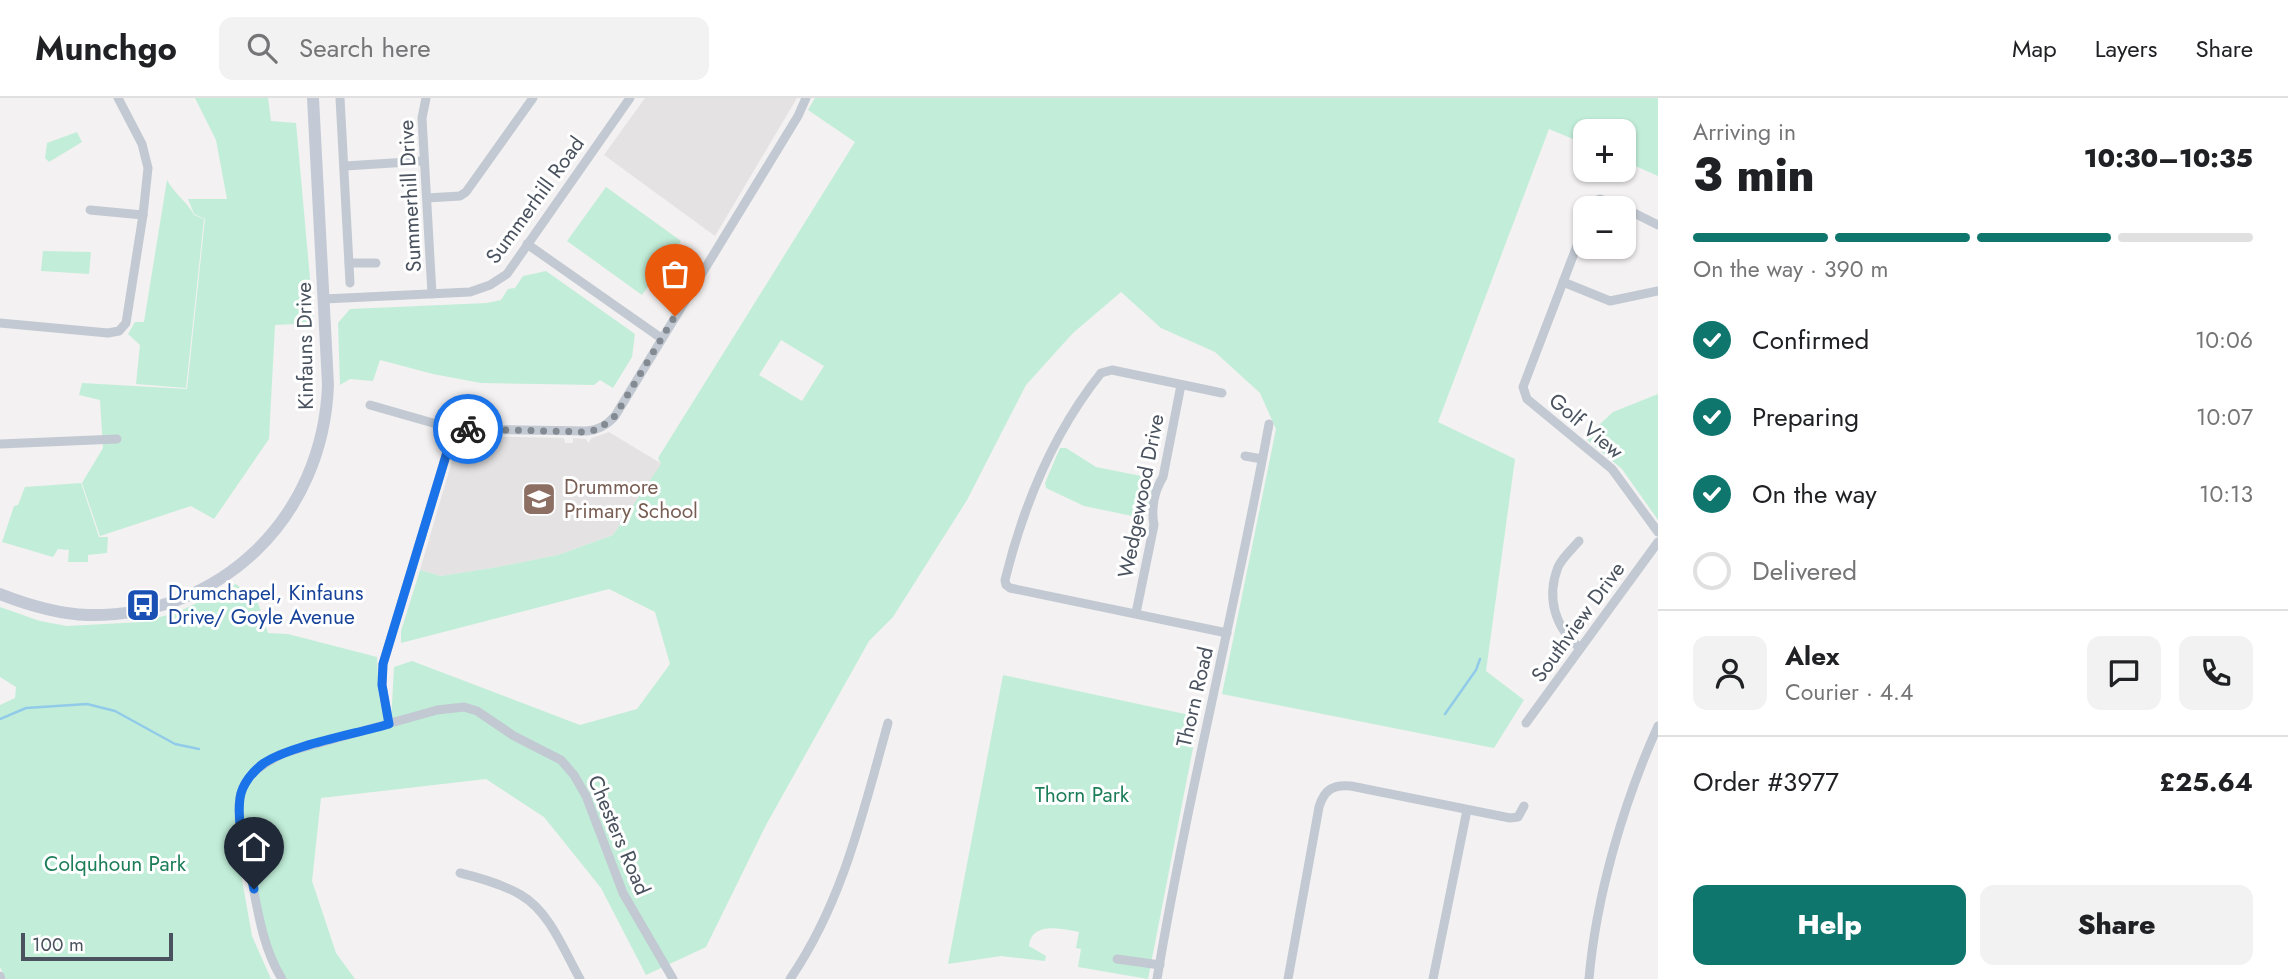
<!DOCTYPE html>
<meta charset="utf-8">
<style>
:root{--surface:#fff;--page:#f2f2f2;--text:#202124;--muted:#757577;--line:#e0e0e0;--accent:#0f766e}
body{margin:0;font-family:Jost,sans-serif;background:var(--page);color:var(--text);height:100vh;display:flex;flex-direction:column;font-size:26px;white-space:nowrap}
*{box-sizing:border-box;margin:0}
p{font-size:23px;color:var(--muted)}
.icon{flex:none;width:38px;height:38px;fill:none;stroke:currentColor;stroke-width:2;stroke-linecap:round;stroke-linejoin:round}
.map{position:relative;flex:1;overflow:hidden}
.drawer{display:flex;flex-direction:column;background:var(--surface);width:630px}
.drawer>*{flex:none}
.fabs{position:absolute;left:1573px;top:21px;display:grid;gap:14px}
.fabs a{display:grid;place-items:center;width:63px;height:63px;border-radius:14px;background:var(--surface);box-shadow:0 2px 5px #0004;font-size:35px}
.scale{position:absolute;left:21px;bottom:18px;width:152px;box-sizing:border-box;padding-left:7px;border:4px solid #49525e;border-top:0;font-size:19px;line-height:24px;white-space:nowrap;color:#49525e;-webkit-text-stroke:5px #fff;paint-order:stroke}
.pin{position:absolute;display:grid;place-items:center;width:60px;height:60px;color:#fff;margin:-72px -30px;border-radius:50% 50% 50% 0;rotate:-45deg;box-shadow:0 0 7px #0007}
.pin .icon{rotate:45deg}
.courier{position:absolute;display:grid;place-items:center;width:70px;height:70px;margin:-35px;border:5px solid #1a73e8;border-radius:50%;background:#fff;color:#222;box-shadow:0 2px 9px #0007}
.head em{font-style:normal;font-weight:800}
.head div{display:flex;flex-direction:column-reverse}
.head{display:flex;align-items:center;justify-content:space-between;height:119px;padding:0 35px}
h1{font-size:46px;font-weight:800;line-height:52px}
.bar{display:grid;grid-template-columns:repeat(4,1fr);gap:10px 7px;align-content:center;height:84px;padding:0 35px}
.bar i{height:9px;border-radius:5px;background:var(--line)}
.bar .selected{background:var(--accent)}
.bar p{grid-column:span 4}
.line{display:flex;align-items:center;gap:18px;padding:0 35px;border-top:2px solid var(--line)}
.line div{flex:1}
.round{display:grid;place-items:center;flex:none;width:74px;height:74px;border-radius:14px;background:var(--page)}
ol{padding:0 35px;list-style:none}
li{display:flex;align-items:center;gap:21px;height:77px}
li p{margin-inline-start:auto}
li .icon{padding:7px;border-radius:50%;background:var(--accent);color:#fff;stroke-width:4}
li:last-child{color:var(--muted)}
li i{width:38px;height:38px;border:4px solid var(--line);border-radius:50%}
.cta{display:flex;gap:14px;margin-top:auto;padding:14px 35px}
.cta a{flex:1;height:80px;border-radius:14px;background:var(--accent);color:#fff;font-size:28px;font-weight:800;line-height:80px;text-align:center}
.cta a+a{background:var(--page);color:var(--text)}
header{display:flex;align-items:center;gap:42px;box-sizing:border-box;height:98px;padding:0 35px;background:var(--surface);border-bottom:2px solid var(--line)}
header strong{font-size:33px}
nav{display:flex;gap:38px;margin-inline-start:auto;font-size:24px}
.search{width:490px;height:63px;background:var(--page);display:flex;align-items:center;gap:18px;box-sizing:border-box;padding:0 24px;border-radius:14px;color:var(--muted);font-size:26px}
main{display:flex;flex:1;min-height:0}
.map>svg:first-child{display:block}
.education{fill:#e4e2e3}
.green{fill:#c2eed9;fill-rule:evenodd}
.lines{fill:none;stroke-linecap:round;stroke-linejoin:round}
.stream{stroke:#92cbe9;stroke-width:2.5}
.street{stroke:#c2c9d2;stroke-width:9}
.secondary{stroke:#c3cad6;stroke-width:12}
.done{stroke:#848a91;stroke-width:7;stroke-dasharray:0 12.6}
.route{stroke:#1a73e8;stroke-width:9}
.labels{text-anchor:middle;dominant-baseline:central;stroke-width:6;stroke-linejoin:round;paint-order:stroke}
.street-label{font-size:21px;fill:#49525e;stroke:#fff}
.education-label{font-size:21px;fill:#785e54;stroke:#fff;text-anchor:start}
.transit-label{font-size:21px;fill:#164399;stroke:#fff;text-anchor:start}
.park-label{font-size:21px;fill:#1c7d59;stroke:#fff}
</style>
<header>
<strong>Munchgo</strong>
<div class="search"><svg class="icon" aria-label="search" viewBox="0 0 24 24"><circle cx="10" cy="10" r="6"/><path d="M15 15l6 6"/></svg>Search here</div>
<nav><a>Map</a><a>Layers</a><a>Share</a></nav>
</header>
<main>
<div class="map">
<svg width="1658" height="881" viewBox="0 0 1658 881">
<rect width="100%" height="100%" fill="#f3f1f1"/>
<g class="education">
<path d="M 645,0 L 797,0 L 715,138 L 604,57 Z"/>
<path d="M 609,334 L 662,366 L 613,437 L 558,457 L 498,469 L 441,478 L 420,472 L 457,346 L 466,338 L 564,340 L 565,345 L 573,345 L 573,340 L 586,341 L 588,345 L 592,340 Z"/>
</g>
<g class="green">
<path d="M 195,0 L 268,0 L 271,23 L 296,25 L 314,225 L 275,227 L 269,341 L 214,421 L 191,408 L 100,438 L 82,385 L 103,350 L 100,302 L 79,297 L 82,285 L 187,291 L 205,121 L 194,116 L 188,101 L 227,101 L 216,42 Z"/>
<path d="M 815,0 L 1658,0 L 1658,78 L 1624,63 L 1624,33 L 1586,33 L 1585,46 L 1549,31 L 1438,324 L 1515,361 L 1486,573 L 1524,602 L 1494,650 L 1222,596 L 1276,331 L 1260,295 L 1215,254 L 1161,230 L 1121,194 L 1073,235 L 1026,287 L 967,402 L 893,519 L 869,543 L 766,727 L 706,849 L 646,877 L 601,790 L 544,719 L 486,681 L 321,700 L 312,783 L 336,855 L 355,881 L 285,881 L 264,840 L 236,725 L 238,759 L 252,838 L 271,881 L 6,881 L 0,869 L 0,607 L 15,600 L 16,589 L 0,579 L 0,509 L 40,523 L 67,528 L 142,524 L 178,514 L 236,486 L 258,505 L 268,535 L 288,536 L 377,559 L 379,597 L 384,620 L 391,623 L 394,569 L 412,563 L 580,627 L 637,611 L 670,566 L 655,514 L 609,491 L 401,545 L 401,533 L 420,472 L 441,478 L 498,469 L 558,457 L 613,437 L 661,366 L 658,360 L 855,44 L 808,12 ZM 781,242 L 824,268 L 802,303 L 759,277 Z"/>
<path d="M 77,34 L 82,44 L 49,64 L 45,60 L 47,45 Z"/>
<path d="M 167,82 C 175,97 187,103 194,117 L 204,121 L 186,290 L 136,286 L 140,247 L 128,236 L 135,224 L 144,224 Z"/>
<path d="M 606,89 L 681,143 L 642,197 L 567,143 Z"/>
<path d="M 43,153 L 91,154 L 89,176 L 41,173 Z"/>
<path d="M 546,173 L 635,236 L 632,259 L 613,290 L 600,282 L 594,287 L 481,285 L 433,276 L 380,262 L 373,283 L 350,281 L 340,287 L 338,225 L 350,211 L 487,205 L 501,202 L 508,191 L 515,190 L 523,178 Z"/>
<path d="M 1658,296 L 1658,422 L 1622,371 L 1585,340 L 1613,314 Z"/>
<path d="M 1060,350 L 1066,350 L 1096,369 L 1151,380 L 1153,385 L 1146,418 L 1142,420 L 1084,408 L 1046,390 L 1045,385 Z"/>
<path d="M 81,385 L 99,439 L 108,439 L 107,455 L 88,457 L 88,464 L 68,464 L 69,452 L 58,451 L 53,459 L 2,444 L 14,408 L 18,407 L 25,389 Z"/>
<path d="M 1003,577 L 1199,619 L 1148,881 L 1078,869 L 1081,851 L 1076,850 L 1079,834 C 1061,831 1032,823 1029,848 L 1046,858 L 1045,863 L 1001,858 L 948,866 Z"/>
</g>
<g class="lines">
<g class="stream">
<path d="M 1445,616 L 1476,572 L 1480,561"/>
<path d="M 0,621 L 26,610 L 87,606 L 115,613 L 175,646 L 199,651"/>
</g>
<g class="street">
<path d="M 340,0 L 350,185"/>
<path d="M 426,0 L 422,20 L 432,196"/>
<path d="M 345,68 L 424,63"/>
<path d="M 427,100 L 460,98 L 466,94 L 533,0"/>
<path d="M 1591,110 L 1595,103 L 1600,101 L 1624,110"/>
<path d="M 1624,110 L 1658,127"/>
<path d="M 90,112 L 143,117"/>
<path d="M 1586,124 L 1523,289 L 1527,301 L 1612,371 L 1658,434"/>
<path d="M 527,146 L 661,240"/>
<path d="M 349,165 L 376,165"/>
<path d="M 1563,184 L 1610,203 L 1658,193"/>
<path d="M 324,201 L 470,194 L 490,187 L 507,176 L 630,0"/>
<path d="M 0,225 L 108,235 L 119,233 L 126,225 L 143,117 L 148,70 L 142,46 L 118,0"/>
<path d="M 1222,295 L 1112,272 L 1101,275 C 1054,334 1023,409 1005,482 L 1006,487 L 1010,490 L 1227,535"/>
<path d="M 370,307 L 454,331 L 586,333 C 599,332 607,327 615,318 L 798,18 L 806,0"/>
<path d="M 0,346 L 117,341"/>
<path d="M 1245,358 L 1262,361"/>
<path d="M 1579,443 C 1572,451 1562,460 1558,469 C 1546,500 1555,530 1580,550"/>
<path d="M 1136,515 L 1154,427 C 1151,411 1154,393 1163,379 L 1181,287"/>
<path d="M 1526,625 L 1658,444"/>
<path d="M 389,626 L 382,587 L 383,566 L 454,331"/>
<path d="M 460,775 C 481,780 502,786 521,797 C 550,814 564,853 580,881"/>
<path d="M 1117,861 L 1160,867"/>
<path d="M 0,878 L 1,881"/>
<path d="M 282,881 C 261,847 257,806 249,768 C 244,746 236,722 240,699 C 244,676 265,665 284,655 L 437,612 L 464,609 L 477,613 L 514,638 L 561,662 L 574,677 L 586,698 L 623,795 L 673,881"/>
<path d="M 790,881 C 843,804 863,714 888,625"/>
<path d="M 1157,881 C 1188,695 1235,512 1269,326"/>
<path d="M 1288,881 L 1319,709 C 1324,692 1333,686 1351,688 L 1510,720 L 1518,719 L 1524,708"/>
<path d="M 1433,881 L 1467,712"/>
<path d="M 1589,881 C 1596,798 1624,703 1658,628"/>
</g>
<path class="secondary" d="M 0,496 C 28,507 58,516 88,517 C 222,519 323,419 328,287 L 313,0"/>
</g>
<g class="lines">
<path class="done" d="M 468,331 L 586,334 L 599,331 L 615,318 L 675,218"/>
<path class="route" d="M 254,791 C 248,762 236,730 240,700 C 242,686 253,673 264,665 C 292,647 356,636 389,626 L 382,587 L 383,566 L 454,331 L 468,331"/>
</g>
<defs>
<g id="school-square" transform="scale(1.75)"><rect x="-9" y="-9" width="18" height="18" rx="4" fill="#8d6e63" stroke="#fff"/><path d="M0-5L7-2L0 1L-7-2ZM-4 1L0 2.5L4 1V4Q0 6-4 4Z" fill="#fff"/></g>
<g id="bus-square" transform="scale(1.75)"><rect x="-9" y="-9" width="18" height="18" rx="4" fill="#1a4fb4" stroke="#fff"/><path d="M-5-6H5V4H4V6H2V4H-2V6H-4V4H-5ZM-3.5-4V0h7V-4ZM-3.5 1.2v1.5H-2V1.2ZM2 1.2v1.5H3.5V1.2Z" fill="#fff"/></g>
</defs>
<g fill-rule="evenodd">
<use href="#school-square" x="539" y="401"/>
<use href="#bus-square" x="143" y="507"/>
</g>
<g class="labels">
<g class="street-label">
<text transform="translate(410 98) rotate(-93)">Summerhill Drive</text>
<text transform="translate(535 102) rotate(-54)">Summerhill Road</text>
<text transform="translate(305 248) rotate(-91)">Kinfauns Drive</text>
<text transform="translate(1586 328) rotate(40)">Golf View</text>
<text transform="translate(1141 398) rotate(-79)">Wedgewood Drive</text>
<text transform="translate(1578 524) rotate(-54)">Southview Drive</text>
<text transform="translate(1195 599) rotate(-77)">Thorn Road</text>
<text transform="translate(619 737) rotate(67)">Chesters Road</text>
</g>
<g class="education-label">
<text x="564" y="389">Drummore<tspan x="564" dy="24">Primary School</tspan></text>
</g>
<g class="transit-label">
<text x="168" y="495">Drumchapel, Kinfauns<tspan x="168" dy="24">Drive/ Goyle Avenue</tspan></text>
</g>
<g class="park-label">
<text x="1082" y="697">Thorn Park</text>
<text x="115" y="766">Colquhoun Park</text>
</g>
</g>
</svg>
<div class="fabs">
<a>+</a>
<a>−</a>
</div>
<div class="scale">100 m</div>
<div class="pin" style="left:675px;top:218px;background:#ea580c"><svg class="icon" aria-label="bag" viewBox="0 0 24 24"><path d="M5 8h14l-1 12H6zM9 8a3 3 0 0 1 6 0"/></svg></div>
<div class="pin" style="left:254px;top:791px;background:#1f2937"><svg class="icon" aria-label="home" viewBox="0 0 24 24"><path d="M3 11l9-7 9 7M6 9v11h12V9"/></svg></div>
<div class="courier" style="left:468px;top:331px"><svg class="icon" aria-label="bike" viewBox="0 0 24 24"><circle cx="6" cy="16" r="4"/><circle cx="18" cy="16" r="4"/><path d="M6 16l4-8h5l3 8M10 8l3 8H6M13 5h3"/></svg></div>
</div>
<section class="drawer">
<div class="head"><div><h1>3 min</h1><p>Arriving in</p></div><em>10:30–10:35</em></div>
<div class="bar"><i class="selected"></i><i class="selected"></i><i class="selected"></i><i></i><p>On the way · 390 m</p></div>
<ol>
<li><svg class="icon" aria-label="check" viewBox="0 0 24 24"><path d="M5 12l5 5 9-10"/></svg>Confirmed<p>10:06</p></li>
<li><svg class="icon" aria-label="check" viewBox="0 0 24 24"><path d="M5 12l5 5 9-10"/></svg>Preparing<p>10:07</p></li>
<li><svg class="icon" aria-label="check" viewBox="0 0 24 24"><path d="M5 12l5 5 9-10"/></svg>On the way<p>10:13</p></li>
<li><i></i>Delivered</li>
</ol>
<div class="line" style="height:126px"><a class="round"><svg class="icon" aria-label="person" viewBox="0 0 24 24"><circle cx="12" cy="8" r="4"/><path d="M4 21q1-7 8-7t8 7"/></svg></a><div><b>Alex</b><p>Courier · 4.4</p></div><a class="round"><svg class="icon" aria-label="chat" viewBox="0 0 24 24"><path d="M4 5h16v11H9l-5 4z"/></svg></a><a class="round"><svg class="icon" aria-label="phone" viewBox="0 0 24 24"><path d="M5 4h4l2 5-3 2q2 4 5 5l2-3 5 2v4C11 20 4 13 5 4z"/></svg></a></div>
<div class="line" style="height:91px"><div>Order #3977</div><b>£25.64</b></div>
<div class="cta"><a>Help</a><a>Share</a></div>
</section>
</main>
